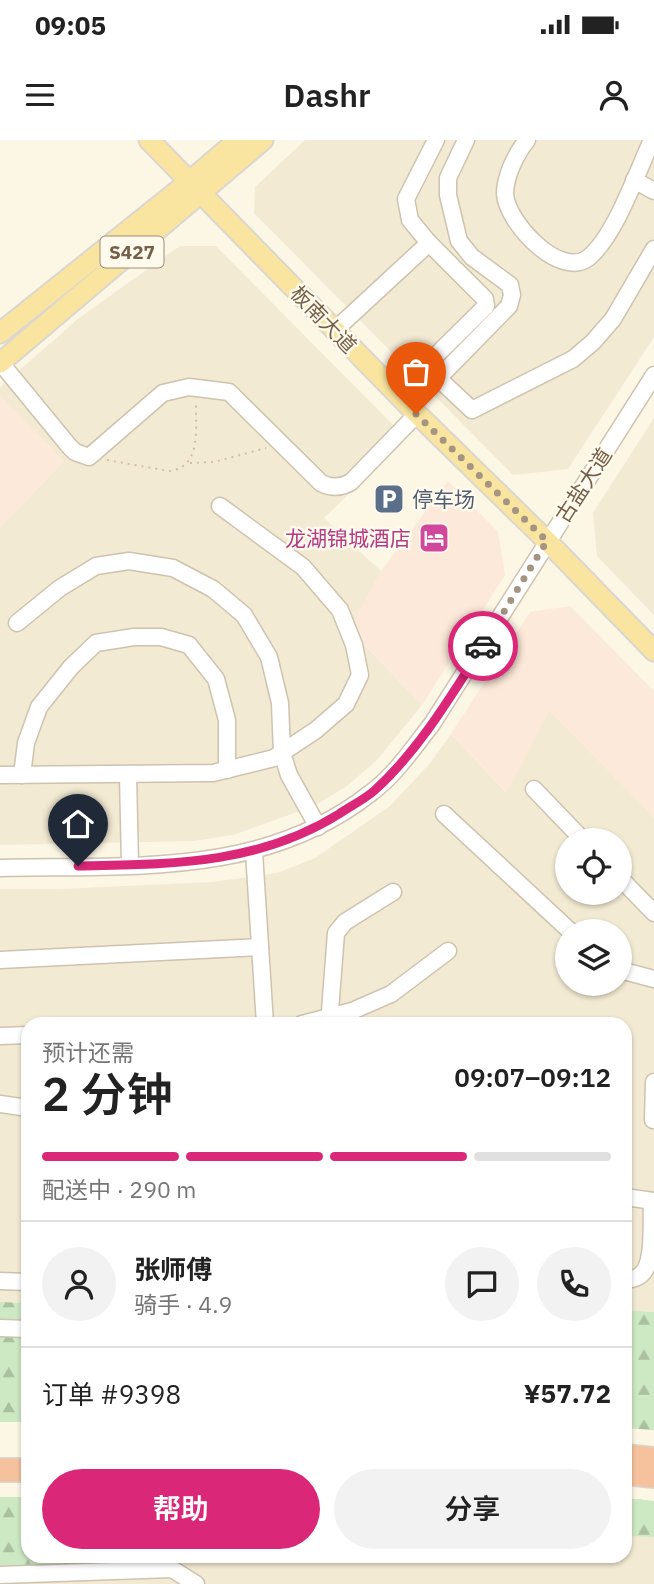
<!DOCTYPE html>
<html lang="zh">
<meta charset="utf-8">
<style>
:root{--surface:#fff;--page:#f2f2f2;--text:#222;--muted:#767676;--line:#e0e0e0;--accent:#db2777}
body{margin:0;font-family:"IBM Plex Sans","Noto Sans SC",sans-serif;background:var(--page);color:var(--text);height:100vh;display:flex;flex-direction:column;font-size:26px;white-space:nowrap}
*{box-sizing:border-box;margin:0}
p{font-size:23px;color:var(--muted)}
.icon{flex:none;width:38px;height:38px;fill:none;stroke:currentColor;stroke-width:2;stroke-linecap:round;stroke-linejoin:round}
.map{position:relative;flex:1;overflow:hidden}
.sheet{position:absolute;left:21px;top:877px;width:611px;height:546px;display:flex;flex-direction:column;background:var(--surface);border-radius:21px;box-shadow:0 2px 5px #0004}
.sheet>*{flex:none}
.tools{position:absolute;left:555px;top:688px;display:grid;gap:14px}
.tools a{display:grid;place-items:center;width:77px;height:77px;border-radius:50%;background:var(--surface);box-shadow:0 2px 5px #0004;font-size:35px}
.pin{position:absolute;display:grid;place-items:center;width:60px;height:60px;color:#fff;margin:-72px -30px;border-radius:50% 50% 50% 0;rotate:-45deg;box-shadow:0 0 7px #0007}
.pin .icon{rotate:45deg}
.courier{position:absolute;display:grid;place-items:center;width:70px;height:70px;margin:-35px;border:5px solid #db2777;border-radius:50%;background:#fff;color:#222;box-shadow:0 2px 9px #0007}
.headline em{font-style:normal;font-weight:600}
.headline div{display:flex;flex-direction:column-reverse}
.headline{display:flex;align-items:center;justify-content:space-between;height:119px;padding:0 21px}
h1{font-size:46px;font-weight:600;line-height:52px}
.bar{display:grid;grid-template-columns:repeat(4,1fr);gap:10px 7px;align-content:center;height:84px;padding:0 21px}
.bar i{height:9px;border-radius:5px;background:var(--line)}
.bar .on{background:var(--accent)}
.bar p{grid-column:span 4}
.line{display:flex;align-items:center;gap:18px;padding:0 21px;border-top:2px solid var(--line)}
.line div{flex:1}
.round{display:grid;place-items:center;flex:none;width:74px;height:74px;border-radius:37px;background:var(--page)}
.action{display:flex;gap:14px;margin-top:auto;padding:14px 21px}
.action a{flex:1;height:80px;border-radius:42px;background:var(--accent);color:#fff;font-size:28px;font-weight:600;line-height:80px;text-align:center}
.action a+a{background:var(--page);color:var(--text)}
.status{display:flex;justify-content:space-between;align-items:center;height:49px;padding:0 35px;background:var(--surface);direction:ltr}
.status svg{height:19px;fill:currentColor}
header{display:flex;justify-content:space-between;align-items:center;height:91px;padding:0 21px;background:var(--surface);font-size:32px;font-weight:600}
.map>svg:first-child{display:block}
.residential{fill:#f3ead3;fill-rule:evenodd}
.commercial{fill:#fce9d9}
.forest{fill:url(#forest-firs)}
.lines{fill:none;stroke-linecap:round;stroke-linejoin:round}
.minor-casing{stroke:#cfc2ae;stroke-width:19}
.major-casing{stroke:#dbd6d0;stroke-width:23}
.highway-casing{stroke:#dbd6d0;stroke-width:26}
.path{stroke:#d5bda0;stroke-width:2;stroke-dasharray:2 5;stroke-linecap:butt}
.minor{stroke:#fff;stroke-width:16}
.major{stroke:#f9e59f;stroke-width:19}
.highway{stroke:#f5c29d;stroke-width:23}
.done{stroke:#a49481;stroke-width:7;stroke-dasharray:0 12.6}
.route{stroke:#db2777;stroke-width:9}
.labels{text-anchor:middle;dominant-baseline:central;stroke-width:5;stroke-linejoin:round;paint-order:stroke}
.shield{fill:#fffaeb;stroke:#9e8e7b;stroke-width:2}
.shield-label{font-size:19px;font-weight:bold;fill:#74604b}
.street-label{font-size:21px;fill:#74604b;stroke:#fffaeb}
.service-label{font-size:21px;fill:#4e5e75;stroke:#fffaeb;text-anchor:start}
.hotel-label{font-size:21px;fill:#b23c85;stroke:#fffaeb;text-anchor:end}
</style>
<div class="status"><b>09:05</b><svg viewBox="0 0 49 12"><path d="M0 12V9h3v3zM5 12V6h3v6zM10 12V3h3v9zM15 12V0h3v12zM26 1h20v11H26zM47 4h2v5h-2z"/></svg></div>
<header><svg class="icon" aria-label="menu" viewBox="0 0 24 24"><path d="M4 6h16M4 12h16M4 18h16"/></svg>Dashr<svg class="icon" aria-label="person" viewBox="0 0 24 24"><circle cx="12" cy="8" r="4"/><path d="M4 21q1-7 8-7t8 7"/></svg></header>
<div class="map">
<svg width="654" height="1444" viewBox="0 0 654 1444">
<defs>
<pattern id="forest-firs" width="22" height="20" patternUnits="userSpaceOnUse" patternTransform="scale(1.75)"><rect width="22" height="20" fill="#cde9c4"/><path d="M5 1l3.5 6h-7zM16 11l3.5 6h-7z" fill="#abc0a1"/></pattern>
</defs>
<rect width="100%" height="100%" fill="#fcf6e5"/>
<g class="residential">
<path d="M 305,0 L 654,0 L 654,197 L 568,329 L 513,335 L 254,73 L 255,47 Z"/>
<path d="M 180,106 L 216,106 L 406,298 L 324,378 L 381,431 L 350,490 L 422,565 L 377,620 L 347,646 L 314,666 L 233,695 L 194,701 L 0,705 L 0,388 L 64,321 L 0,256 L 0,247 L 79,178 Z"/>
<path d="M 654,278 L 654,475 L 597,416 L 593,373 Z"/>
<path d="M 549,570 L 654,677 L 654,1172 L 625,1170 L 625,884 L 28,884 L 28,1163 L 0,1162 L 0,749 L 60,749 L 212,742 L 277,733 L 315,718 L 390,666 L 431,622 L 451,594 L 506,652 ZM 567,700 L 620,700 L 620,752 L 567,752 ZM 567,791 L 620,791 L 620,844 L 567,844 Z"/>
<path d="M 625,1396 L 654,1397 L 654,1444 L 0,1444 L 0,1426 L 239,1421 L 248,1416 L 625,1416 Z"/>
</g>
<g class="commercial">
<path d="M 0,256 L 64,321 L 0,388 Z"/>
<path d="M 448,341 L 498,392 L 505,435 L 422,565 L 350,489 L 381,431 Z"/>
<path d="M 570,466 L 654,551 L 654,677 L 549,571 L 507,652 L 451,594 L 530,472 Z"/>
</g>
<g class="forest">
<path d="M 0,1162 L 28,1163 L 28,1282 L 0,1282 Z"/>
<path d="M 625,1170 L 654,1172 L 654,1290 L 625,1288 Z"/>
<path d="M 0,1357 L 28,1357 L 28,1416 L 248,1416 L 239,1421 L 0,1426 Z"/>
<path d="M 625,1358 L 654,1361 L 654,1397 L 625,1396 Z"/>
</g>
<g class="lines">
<g class="minor-casing">
<g id="minor">
<path d="M 527,0 C 516,14 505,36 505,54 C 507,83 560,139 588,118 C 615,97 637,32 652,0"/>
<path d="M 634,40 L 654,51"/>
<path d="M 335,190 L 429,103 L 410,80 L 406,59 L 436,0"/>
<path d="M 0,222 L 69,306 L 75,312 L 89,317 L 163,253 L 189,247 L 229,252 L 321,343 C 331,348 341,348 351,342 L 417,274"/>
<path d="M 439,239 L 472,270 L 573,219 L 593,202 L 613,179 L 654,109"/>
<path d="M 397,254 L 486,166 L 485,159 L 429,103"/>
<path d="M 410,267 L 509,166 L 512,155 L 510,145 L 472,117 L 459,101 L 448,55 L 448,38 L 466,0"/>
<path d="M 17,483 L 60,448 L 96,426 L 129,421 L 173,428 L 213,449 L 244,475 L 269,517 L 280,563 L 282,613 L 289,635 L 318,687"/>
<path d="M 0,635 L 213,633 L 274,618 L 316,590 L 346,564 L 360,535 L 354,505 L 340,470 L 303,427 L 220,366"/>
<path d="M 22,635 L 26,603 L 39,567 L 71,527 L 96,503 L 134,497 L 161,497 L 189,505 L 216,539 L 227,580 L 227,630"/>
<path d="M 128,635 L 130,725"/>
<path d="M 534,649 L 583,700"/>
<path d="M 444,674 L 570,791"/>
<path d="M 254,712 L 265,884"/>
<path d="M 0,728 C 130,725 264,738 372,652 C 396,634 413,608 432,584 L 654,235"/>
<path d="M 620,738 L 654,773"/>
<path d="M 0,820 L 260,807"/>
<path d="M 620,830 L 654,839"/>
<path d="M 302,884 L 352,871 L 391,854 L 448,811"/>
<path d="M 329,884 L 336,793 L 345,782 L 393,752"/>
<path d="M 0,896 L 28,895"/>
<path d="M 0,964 L 28,968"/>
<path d="M 653,980 L 654,942"/>
<path d="M 625,1057 L 654,1061"/>
<path d="M 625,1140 C 633,1139 640,1138 645,1130 C 654,1115 651,1080 652,1061"/>
<path d="M 0,1141 L 28,1142"/>
<path d="M 0,1188 L 28,1189"/>
<path d="M 0,1435 L 172,1429 L 196,1444"/>
</g>
</g>
<g class="major-casing">
<g id="major">
<path d="M 149,0 L 410,267 L 547,401 L 654,511"/>
<path d="M 0,193 L 190,41 L 238,0"/>
<path d="M 0,223 L 263,0"/>
</g>
</g>
<g class="highway-casing">
<g id="highway">
<path d="M 625,1316 L 654,1319"/>
<path d="M 0,1330 L 28,1330"/>
<path d="M 625,1333 L 654,1336"/>
</g>
</g>
<g class="path">
<path d="M 107,320 L 169,331 C 203,328 195,285 196,261"/>
<path d="M 190,323 L 214,322 L 266,308"/>
</g>
<use href="#minor" class="minor"/>
<use href="#major" class="major"/>
<use href="#highway" class="highway"/>
</g>
<g class="lines">
<path class="done" d="M 416,274 L 547,401 L 483,506"/>
<path class="route" d="M 78,726 C 171,724 257,725 339,674 C 351,666 365,659 375,650 C 419,610 451,556 483,506"/>
</g>
<defs>
<g id="parking-square" transform="scale(1.575)"><rect x="-9" y="-9" width="18" height="18" rx="4" fill="#5c6f8a" stroke="#fffaeb"/><path d="M-3.5-5.5H1a3.5 3.5 0 0 1 0 7H-1V5.5H-3.5ZM-1-3.4V-.6H.8a1.4 1.4 0 0 0 0-2.8Z" fill="#fff"/></g>
<g id="hotel-square" transform="scale(1.575)"><rect x="-9" y="-9" width="18" height="18" rx="4" fill="#d1479c" stroke="#fffaeb"/><path d="M-6-4.5h1.5V1H6V5H4.5V3h-9V5H-6ZM-4 0a1.8 1.8 0 1 1 3.6 0ZM.5 0V-2.5h3Q6-2.5 6 0Z" fill="#fff"/></g>
</defs>
<g fill-rule="evenodd">
<use href="#parking-square" x="389" y="359"/>
<use href="#hotel-square" x="434" y="398"/>
</g>
<g class="labels">
<rect class="shield" x="100.5" y="96.5" width="63" height="31" rx="5"/>
<g class="shield-label">
<text x="132" y="112">S427</text>
</g>
<g class="street-label">
<text transform="translate(324 179) rotate(46)">板南大道</text>
<text transform="translate(583 345) rotate(-57)">古盐大道</text>
</g>
<g class="service-label">
<text x="412" y="359">停车场</text>
</g>
<g class="hotel-label">
<text x="411" y="398">龙湖锦城酒店</text>
</g>
</g>
</svg>
<div class="tools">
<a><svg class="icon" aria-label="locate" viewBox="0 0 24 24"><circle cx="12" cy="12" r="6"/><path d="M12 2v4M12 18v4M2 12h4M18 12h4"/></svg></a>
<a><svg class="icon" aria-label="layers" viewBox="0 0 24 24"><path d="M12 4l9 5-9 5-9-5zM3 14l9 5 9-5"/></svg></a>
</div>
<div class="pin" style="left:416px;top:274px;background:#ea580c"><svg class="icon" aria-label="bag" viewBox="0 0 24 24"><path d="M5 8h14l-1 12H6zM9 8a3 3 0 0 1 6 0"/></svg></div>
<div class="pin" style="left:78px;top:726px;background:#1f2937"><svg class="icon" aria-label="home" viewBox="0 0 24 24"><path d="M3 11l9-7 9 7M6 9v11h12V9"/></svg></div>
<div class="courier" style="left:483px;top:506px"><svg class="icon" aria-label="car" viewBox="0 0 24 24"><path d="M5 17H2v-5l4-1 3-4h7l3 4 3 1v5h-3M9 17h6M6 11h13"/><circle cx="7" cy="17" r="2"/><circle cx="17" cy="17" r="2"/></svg></div>
<section class="sheet">
<div class="headline"><div><h1>2 分钟</h1><p>预计还需</p></div><em>09:07–09:12</em></div>
<div class="bar"><i class="on"></i><i class="on"></i><i class="on"></i><i></i><p>配送中 · 290 m</p></div>
<div class="line" style="height:126px"><a class="round"><svg class="icon" aria-label="person" viewBox="0 0 24 24"><circle cx="12" cy="8" r="4"/><path d="M4 21q1-7 8-7t8 7"/></svg></a><div><b>张师傅</b><p>骑手 · 4.9</p></div><a class="round"><svg class="icon" aria-label="chat" viewBox="0 0 24 24"><path d="M4 5h16v11H9l-5 4z"/></svg></a><a class="round"><svg class="icon" aria-label="phone" viewBox="0 0 24 24"><path d="M5 4h4l2 5-3 2q2 4 5 5l2-3 5 2v4C11 20 4 13 5 4z"/></svg></a></div>
<div class="line" style="height:91px"><div>订单 #9398</div><b>¥57.72</b></div>
<div class="action"><a>帮助</a><a>分享</a></div>
</section>
</div>
